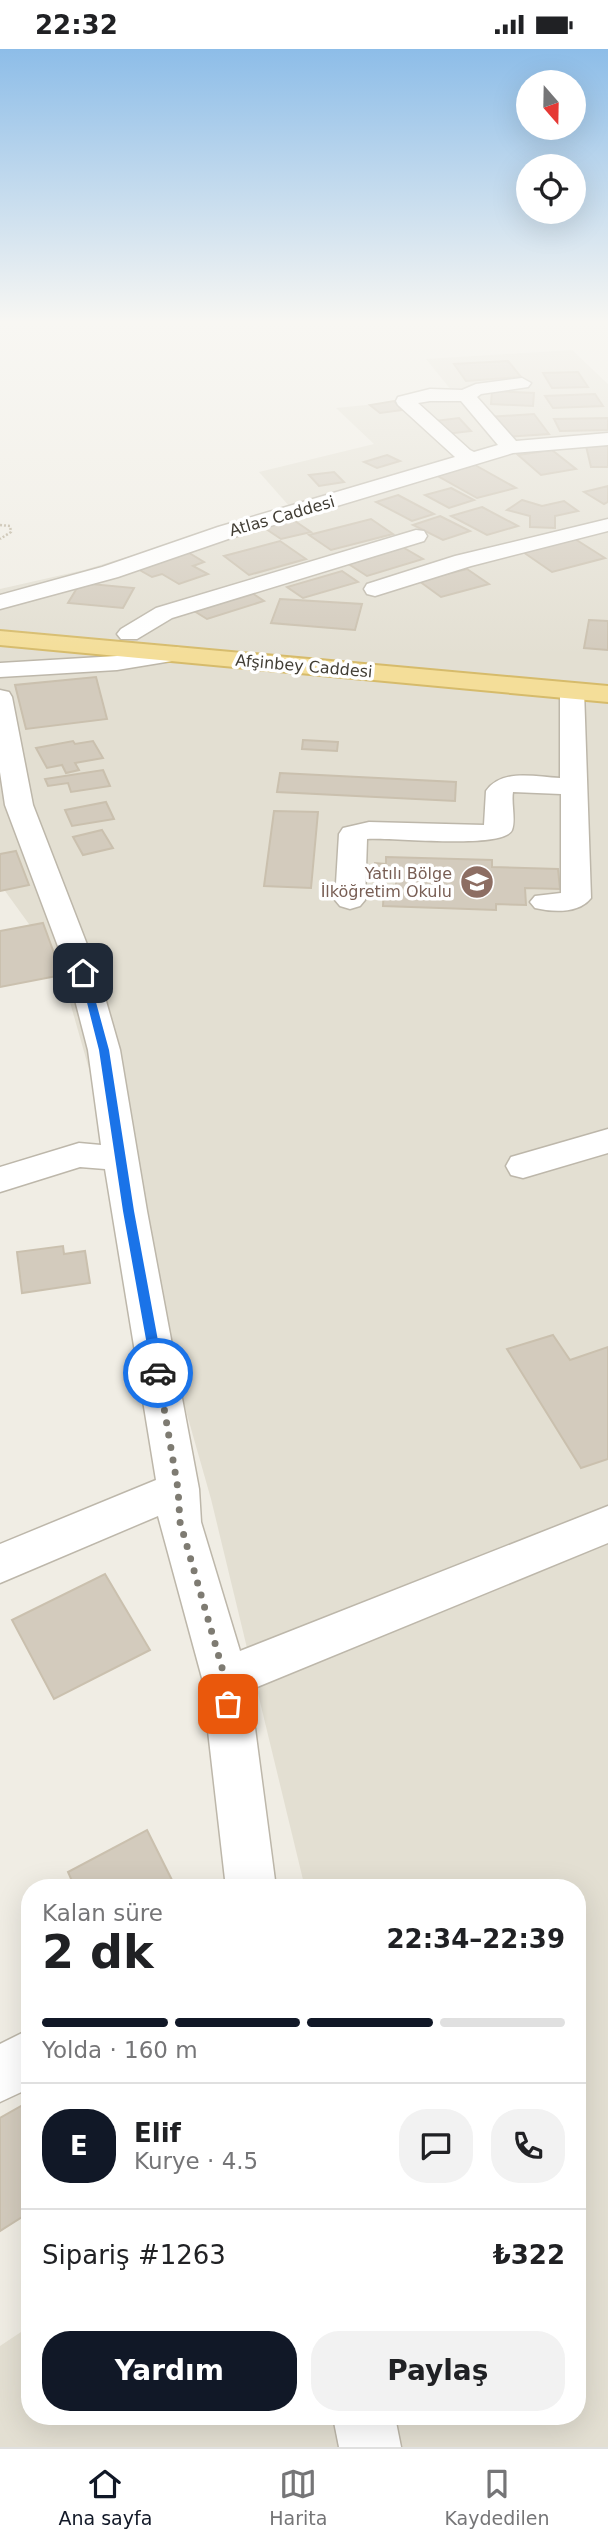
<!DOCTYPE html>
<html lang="tr">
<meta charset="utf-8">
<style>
:root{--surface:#fff;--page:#f2f2f2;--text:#202124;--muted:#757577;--line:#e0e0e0;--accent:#111827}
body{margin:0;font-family:"DejaVu Sans",sans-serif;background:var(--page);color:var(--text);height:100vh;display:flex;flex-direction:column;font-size:26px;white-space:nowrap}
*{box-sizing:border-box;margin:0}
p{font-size:23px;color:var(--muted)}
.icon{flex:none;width:38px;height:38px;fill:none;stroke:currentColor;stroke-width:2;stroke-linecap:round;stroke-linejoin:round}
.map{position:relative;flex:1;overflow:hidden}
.details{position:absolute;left:21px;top:1830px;width:565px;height:546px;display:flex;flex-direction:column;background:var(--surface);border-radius:28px;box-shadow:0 7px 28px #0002}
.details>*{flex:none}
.needle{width:46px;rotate:160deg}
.tools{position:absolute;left:516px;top:21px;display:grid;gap:14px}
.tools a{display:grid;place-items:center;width:70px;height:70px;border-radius:50%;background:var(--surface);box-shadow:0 7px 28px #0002;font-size:35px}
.pin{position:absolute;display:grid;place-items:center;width:60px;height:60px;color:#fff;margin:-30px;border-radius:14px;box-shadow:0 4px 10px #0006}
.courier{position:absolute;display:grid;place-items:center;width:70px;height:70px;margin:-35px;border:5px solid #1a73e8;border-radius:50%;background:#fff;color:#222;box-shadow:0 2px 9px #0007}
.summary em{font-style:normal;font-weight:700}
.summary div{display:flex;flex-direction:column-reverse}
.summary{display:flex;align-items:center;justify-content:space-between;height:119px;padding:0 21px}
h1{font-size:46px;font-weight:700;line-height:52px}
.bar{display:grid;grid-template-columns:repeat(4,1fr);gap:10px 7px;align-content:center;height:84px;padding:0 21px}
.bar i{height:9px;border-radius:5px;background:var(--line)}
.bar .active{background:var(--accent)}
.bar p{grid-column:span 4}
.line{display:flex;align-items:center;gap:18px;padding:0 21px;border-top:2px solid var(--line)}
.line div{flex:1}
.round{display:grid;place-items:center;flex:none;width:74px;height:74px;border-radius:28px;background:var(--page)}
.cta{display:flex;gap:14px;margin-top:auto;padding:14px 21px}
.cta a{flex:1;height:80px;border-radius:28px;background:var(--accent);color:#fff;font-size:28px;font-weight:700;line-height:80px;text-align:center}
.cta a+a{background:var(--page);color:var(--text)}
.status{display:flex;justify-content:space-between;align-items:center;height:49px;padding:0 35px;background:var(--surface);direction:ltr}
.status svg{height:19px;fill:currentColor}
.tab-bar{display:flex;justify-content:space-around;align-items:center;height:98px;border-top:2px solid var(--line);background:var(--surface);font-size:19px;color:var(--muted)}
.tab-bar a{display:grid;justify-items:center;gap:4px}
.tab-bar .active{color:var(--accent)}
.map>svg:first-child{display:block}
.residential{fill:#e3dfd2}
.building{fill:#d3cbbd;stroke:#cac0ae;stroke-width:2}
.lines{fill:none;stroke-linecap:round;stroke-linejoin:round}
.minor-casing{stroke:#bdb7aa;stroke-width:3}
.major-casing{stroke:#d6bb6b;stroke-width:4}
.path{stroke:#bab09a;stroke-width:2.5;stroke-dasharray:2 2;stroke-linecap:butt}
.minor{fill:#fff;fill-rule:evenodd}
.major{fill:#f4de99;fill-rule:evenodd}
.route{fill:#1a73e8}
.done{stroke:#7e7b72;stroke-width:7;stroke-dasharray:0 12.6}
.labels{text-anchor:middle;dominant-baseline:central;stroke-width:7;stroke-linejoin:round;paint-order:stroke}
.far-street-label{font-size:16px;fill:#413d34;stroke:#fff}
.far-education-label{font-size:16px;fill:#785e54;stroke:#fff;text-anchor:end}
</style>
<div class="status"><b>22:32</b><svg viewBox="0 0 49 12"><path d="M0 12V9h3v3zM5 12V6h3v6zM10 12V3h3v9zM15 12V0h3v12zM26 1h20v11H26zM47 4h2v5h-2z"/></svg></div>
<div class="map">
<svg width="608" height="2398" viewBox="0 0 608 2398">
<rect width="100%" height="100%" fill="#f0ede4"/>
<path class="residential" d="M 572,301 L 608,335 L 608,2398 L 0,2398 L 0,2297 L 30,2277 L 30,2368 L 578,2368 L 578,1839 L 305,1839 L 211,1450 L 60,918 L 0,835 L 0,540 L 84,521 L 290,458 L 259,423 L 374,395 L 336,359 L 456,347 L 426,310 Z"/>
<g class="building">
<path d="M 508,312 L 521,328 L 466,332 L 454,315 Z"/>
<path d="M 578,323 L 588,338 L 552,339 L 543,324 Z"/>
<path d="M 492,342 L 534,344 L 533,357 L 491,355 Z"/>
<path d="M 595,345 L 603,357 L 553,359 L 545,347 Z"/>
<path d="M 394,352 L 402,361 L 380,364 L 370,356 Z"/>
<path d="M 534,365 L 549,385 L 503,388 L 488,368 Z"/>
<path d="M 459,369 L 471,382 L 446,385 L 435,372 Z"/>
<path d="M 608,369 L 608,381 L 560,382 L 554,370 Z"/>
<path d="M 586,397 L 608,397 L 608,418 L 591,418 Z"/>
<path d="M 552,401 L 576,420 L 541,426 L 518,406 Z"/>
<path d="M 387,406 L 400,412 L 377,419 L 364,413 Z"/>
<path d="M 475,416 L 516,439 L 477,449 L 436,426 Z"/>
<path d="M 334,423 L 344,433 L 319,437 L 309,426 Z"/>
<path d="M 608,437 L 608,453 L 604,455 L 584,443 Z"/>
<path d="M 451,439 L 474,451 L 449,459 L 425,446 Z"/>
<path d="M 398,446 L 434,465 L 412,472 L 376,453 Z"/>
<path d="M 522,451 L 542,457 L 564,452 L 578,462 L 555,467 L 555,479 L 530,478 L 530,467 L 507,461 Z"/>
<path d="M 482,458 L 518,477 L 487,486 L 451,467 Z"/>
<path d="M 440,467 L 470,482 L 443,491 L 413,476 Z"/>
<path d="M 292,470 L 311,483 L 281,490 L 263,478 Z"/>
<path d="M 371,470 L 393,485 L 331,501 L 309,486 Z"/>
<path d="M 575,490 L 605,509 L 552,523 L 523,503 Z"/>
<path d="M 280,492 L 306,510 L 249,526 L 224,507 Z"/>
<path d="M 399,496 L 423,510 L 367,527 L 344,512 Z"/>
<path d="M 186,502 L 204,513 L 193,517 L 208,525 L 179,535 L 162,525 L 152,528 L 136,519 Z"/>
<path d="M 467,520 L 489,535 L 441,548 L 419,532 Z"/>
<path d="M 342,522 L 358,533 L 303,549 L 287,538 Z"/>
<path d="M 80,534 L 134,539 L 123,559 L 68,554 Z"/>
<path d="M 249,542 L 264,552 L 207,570 L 191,560 Z"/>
<path d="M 280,550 L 362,555 L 355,581 L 271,574 Z"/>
<path d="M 589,571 L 608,572 L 608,601 L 584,599 Z"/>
<path d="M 96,628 L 107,670 L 26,680 L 15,636 Z"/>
<path d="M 303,691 L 338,693 L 337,702 L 302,700 Z"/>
<path d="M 73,692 L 75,695 L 93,692 L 103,709 L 75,714 L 79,721 L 66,724 L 62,716 L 47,719 L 36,699 Z"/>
<path d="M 103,721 L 110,737 L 71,743 L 68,734 L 48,737 L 45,730 Z"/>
<path d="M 280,724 L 456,733 L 455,752 L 277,743 Z"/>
<path d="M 106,753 L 114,770 L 72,777 L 65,761 Z"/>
<path d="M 274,762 L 318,763 L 311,839 L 264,837 Z"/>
<path d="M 102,781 L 113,799 L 83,806 L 73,788 Z"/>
<path d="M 16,802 L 29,836 L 0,842 L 0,805 Z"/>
<path d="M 386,808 L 492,811 L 492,818 L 558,820 L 560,840 L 525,839 L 526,856 L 496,855 L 496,861 L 383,857 L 384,838 L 396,838 L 396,829 L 374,828 L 375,814 L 386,815 Z"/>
<path d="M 43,874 L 62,926 L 0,938 L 0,882 Z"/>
<path d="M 63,1197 L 64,1205 L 85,1202 L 90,1234 L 22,1244 L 17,1203 Z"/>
<path d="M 553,1286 L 570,1311 L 608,1298 L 608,1410 L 581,1419 L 507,1300 Z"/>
<path d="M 105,1525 L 150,1601 L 54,1650 L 12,1571 Z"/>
<path d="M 147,1781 L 176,1839 L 75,1839 L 68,1823 Z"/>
<path d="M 30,2052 L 30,2163 L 0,2182 L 0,2069 Z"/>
</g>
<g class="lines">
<g class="minor-casing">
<g id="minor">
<path d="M 522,329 L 531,334 L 528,338 L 481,345 L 477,348 L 516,392 L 608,384 L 608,396 L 513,404 L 234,488 L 118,528 L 0,560 L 0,546 L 102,518 L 218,478 L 455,408 L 398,356 L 396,352 L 398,348 L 430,340 L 462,341 L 476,335 ZM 430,352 L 461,352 L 498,396 L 474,403 L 470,401 L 418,354 Z"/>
<path d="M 608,470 L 608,482 L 471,517 L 375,547 L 367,545 L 364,540 L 367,535 L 455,507 Z"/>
<path d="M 416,481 L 424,482 L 427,487 L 424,492 L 172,569 L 137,590 L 121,590 L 117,585 L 121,580 L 156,559 Z"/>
<path d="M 176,598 L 184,600 L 188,605 L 184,610 L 117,621 L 0,628 L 0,614 L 117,607 Z"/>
<path d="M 572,634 L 581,636 L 584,641 L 591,849 C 579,865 552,863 535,859 L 530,853 L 535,847 L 561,844 L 561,745 L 513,743 C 511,754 516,771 512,781 C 504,801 389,788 367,790 L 365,851 L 360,857 L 350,860 L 340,857 L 335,851 L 339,785 L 343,779 L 369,773 L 484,776 L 486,742 C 502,719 536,728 560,729 L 560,641 L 563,636 Z"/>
<path d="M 0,641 L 9,643 L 12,648 L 33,756 L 98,924 L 120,1001 L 147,1162 L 199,1440 L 201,1473 L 240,1602 L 608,1457 L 608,1494 L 250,1641 L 276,1839 L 226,1839 L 202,1629 L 158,1467 L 0,1534 L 0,1495 L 156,1431 L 105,1120 L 80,1118 L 0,1143 L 0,1118 L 79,1094 L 101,1096 L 88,1001 L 68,924 L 5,756 L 0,723 Z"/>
<path d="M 608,1080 L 608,1104 L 523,1129 L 511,1126 L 506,1117 L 511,1108 Z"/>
<path d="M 30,1980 L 30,2039 L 0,2053 L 0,1995 Z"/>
<path d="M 333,2368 L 395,2368 L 401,2398 L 339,2398 Z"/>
</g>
</g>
<g class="major-casing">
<path id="major" d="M 0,582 L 608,637 L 608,653 L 0,596 Z"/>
</g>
<path class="path" d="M 0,476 L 10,477 L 11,483 L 0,490"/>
<use href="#minor" class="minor"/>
<use href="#major" class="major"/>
</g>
<linearGradient id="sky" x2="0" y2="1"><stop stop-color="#8dbde8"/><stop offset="0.45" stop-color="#f8f7f3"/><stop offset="1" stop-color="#f8f7f3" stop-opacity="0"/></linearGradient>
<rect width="608" height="607" fill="url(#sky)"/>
<path class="route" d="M 79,922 L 88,924 L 109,1001 L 134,1162 L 164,1324 L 158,1329 L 152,1324 L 123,1162 L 99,1001 Z"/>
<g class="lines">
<path class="done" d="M 158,1324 L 178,1440 L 180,1473 L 225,1629 L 228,1655"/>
</g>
<defs>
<g id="school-disc" transform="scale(1.75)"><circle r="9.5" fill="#8d6e63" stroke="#fff"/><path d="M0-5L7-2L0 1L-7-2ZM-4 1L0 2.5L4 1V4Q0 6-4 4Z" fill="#fff"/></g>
</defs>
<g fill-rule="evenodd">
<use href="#school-disc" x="477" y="833"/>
</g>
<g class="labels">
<g class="far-street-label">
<text transform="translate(282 467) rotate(-16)">Atlas Caddesi</text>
<text transform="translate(304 617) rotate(5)">Afşinbey Caddesi</text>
</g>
<g class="far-education-label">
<text x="452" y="824">Yatılı Bölge<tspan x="452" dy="18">İlköğretim Okulu</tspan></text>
</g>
</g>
</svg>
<div class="tools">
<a><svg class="needle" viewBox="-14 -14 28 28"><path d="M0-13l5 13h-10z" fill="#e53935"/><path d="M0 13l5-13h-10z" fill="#757577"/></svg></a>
<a><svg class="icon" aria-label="locate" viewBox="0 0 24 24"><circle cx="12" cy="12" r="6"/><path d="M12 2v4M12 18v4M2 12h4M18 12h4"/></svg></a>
</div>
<div class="pin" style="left:228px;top:1655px;background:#ea580c"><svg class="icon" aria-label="bag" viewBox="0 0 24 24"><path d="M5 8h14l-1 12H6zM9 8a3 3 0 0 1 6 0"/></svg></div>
<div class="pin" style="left:83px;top:924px;background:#1f2937"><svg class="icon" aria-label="home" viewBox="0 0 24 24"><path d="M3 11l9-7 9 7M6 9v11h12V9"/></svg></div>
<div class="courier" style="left:158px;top:1324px"><svg class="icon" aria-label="car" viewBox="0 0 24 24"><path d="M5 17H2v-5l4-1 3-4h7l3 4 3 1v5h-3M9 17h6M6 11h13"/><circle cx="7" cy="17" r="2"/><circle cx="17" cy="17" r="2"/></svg></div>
<section class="details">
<div class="summary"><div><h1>2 dk</h1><p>Kalan süre</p></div><em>22:34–22:39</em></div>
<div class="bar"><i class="active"></i><i class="active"></i><i class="active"></i><i></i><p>Yolda · 160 m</p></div>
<div class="line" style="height:126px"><b class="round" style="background:var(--accent);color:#fff">E</b><div><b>Elif</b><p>Kurye · 4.5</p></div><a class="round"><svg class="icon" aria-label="chat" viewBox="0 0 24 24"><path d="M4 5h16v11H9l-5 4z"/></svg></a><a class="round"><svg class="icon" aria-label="phone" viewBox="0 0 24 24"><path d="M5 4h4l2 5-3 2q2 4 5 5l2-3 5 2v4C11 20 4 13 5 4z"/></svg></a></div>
<div class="line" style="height:91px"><div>Sipariş #1263</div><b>₺322</b></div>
<div class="cta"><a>Yardım</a><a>Paylaş</a></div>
</section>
</div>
<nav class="tab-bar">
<a class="active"><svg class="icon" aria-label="home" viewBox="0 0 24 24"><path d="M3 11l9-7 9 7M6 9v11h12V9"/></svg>Ana sayfa</a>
<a><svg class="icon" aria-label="map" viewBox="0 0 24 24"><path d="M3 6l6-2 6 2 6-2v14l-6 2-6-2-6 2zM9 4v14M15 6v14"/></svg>Harita</a>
<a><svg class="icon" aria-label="saved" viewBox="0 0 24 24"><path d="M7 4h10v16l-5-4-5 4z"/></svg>Kaydedilen</a>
</nav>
